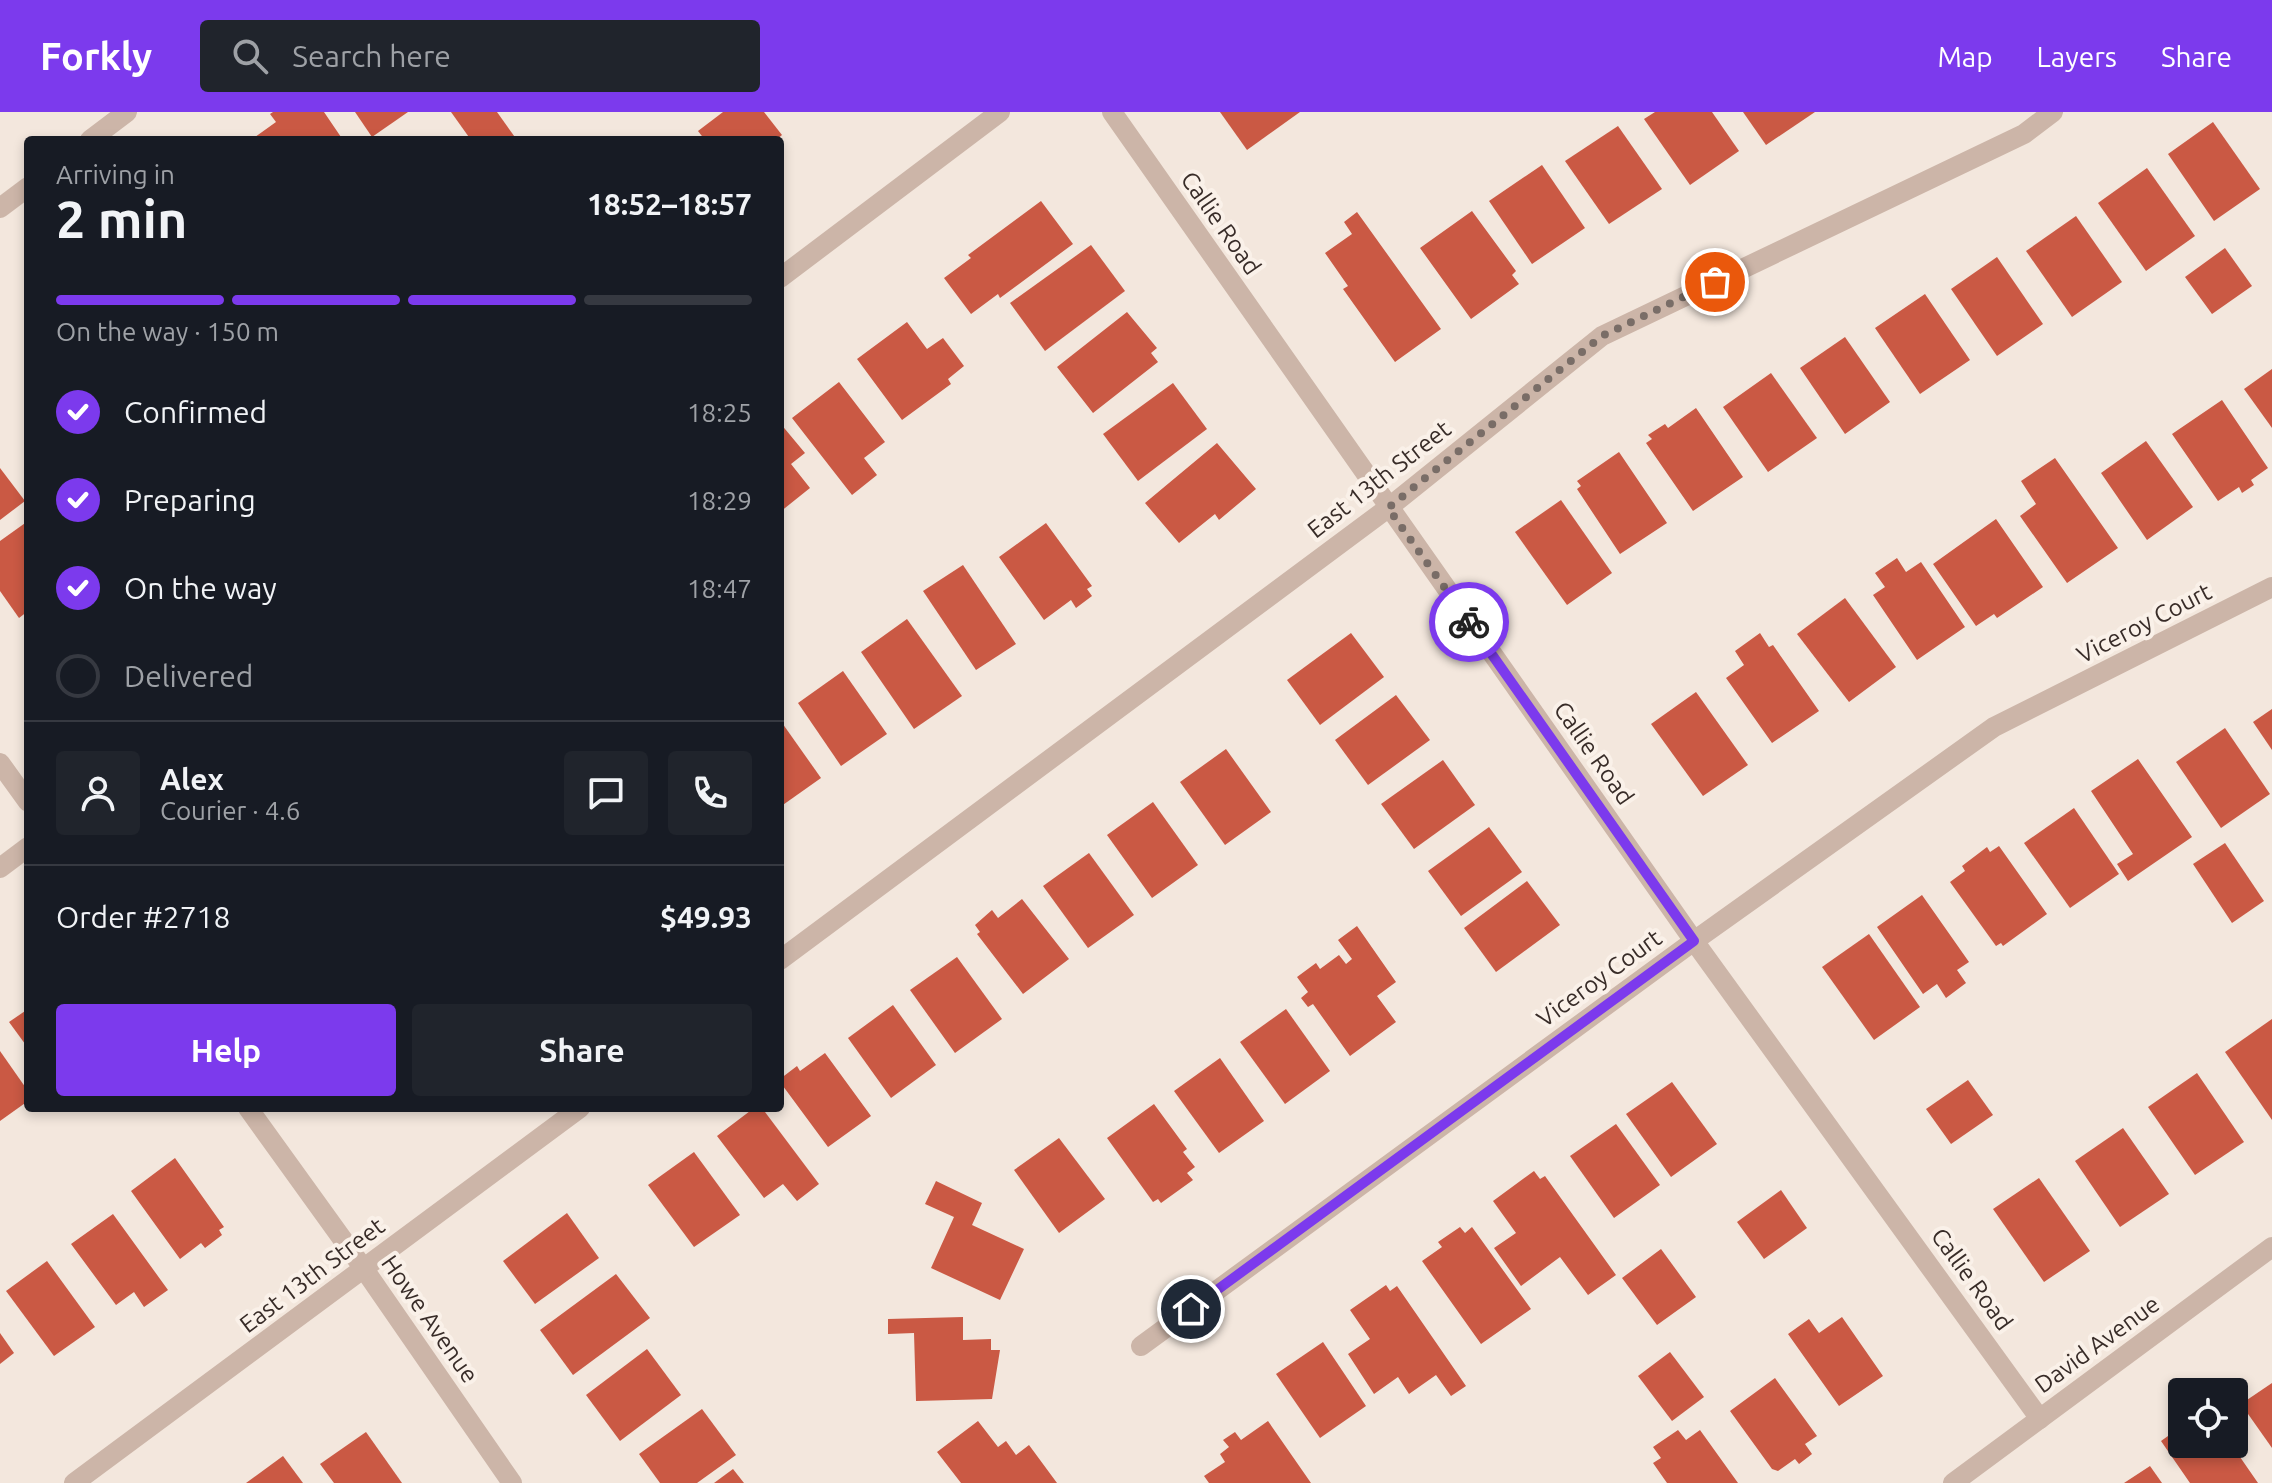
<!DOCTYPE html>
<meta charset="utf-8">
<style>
:root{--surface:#171b24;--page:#20242c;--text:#f1f3f6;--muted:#9ea1a6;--line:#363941;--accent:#7c3aed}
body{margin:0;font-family:Ubuntu,sans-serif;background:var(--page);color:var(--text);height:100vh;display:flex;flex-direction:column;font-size:30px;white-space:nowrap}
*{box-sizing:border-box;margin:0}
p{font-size:26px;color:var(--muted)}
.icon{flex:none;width:44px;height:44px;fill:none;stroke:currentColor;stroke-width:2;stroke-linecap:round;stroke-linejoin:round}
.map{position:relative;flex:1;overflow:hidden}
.drawer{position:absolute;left:24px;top:24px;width:760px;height:976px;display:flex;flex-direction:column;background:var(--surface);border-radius:8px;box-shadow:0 4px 12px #0003}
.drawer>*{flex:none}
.tools{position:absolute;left:2168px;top:1266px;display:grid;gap:16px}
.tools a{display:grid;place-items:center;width:80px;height:80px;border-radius:8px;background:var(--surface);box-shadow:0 4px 12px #0003;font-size:40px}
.pin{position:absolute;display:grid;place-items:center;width:68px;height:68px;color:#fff;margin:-34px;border:4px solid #fff;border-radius:50%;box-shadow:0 2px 8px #0007}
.courier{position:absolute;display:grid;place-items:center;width:80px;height:80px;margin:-40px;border:6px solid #7c3aed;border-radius:50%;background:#fff;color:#222;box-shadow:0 2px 10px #0007}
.headline em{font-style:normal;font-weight:700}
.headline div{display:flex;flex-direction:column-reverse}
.headline{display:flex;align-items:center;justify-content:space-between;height:136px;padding:0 32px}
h1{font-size:52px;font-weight:700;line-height:60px}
.bar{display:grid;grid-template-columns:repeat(4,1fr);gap:12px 8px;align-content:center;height:96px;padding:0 32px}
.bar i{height:10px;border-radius:6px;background:var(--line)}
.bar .on{background:var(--accent)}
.bar p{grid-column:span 4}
.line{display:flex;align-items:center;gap:20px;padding:0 32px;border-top:2px solid var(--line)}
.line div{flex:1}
.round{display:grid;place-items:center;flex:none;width:84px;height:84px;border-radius:8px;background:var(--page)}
ol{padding:0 32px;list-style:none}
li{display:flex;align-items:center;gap:24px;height:88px}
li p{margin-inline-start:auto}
li .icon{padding:8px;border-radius:50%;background:var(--accent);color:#fff;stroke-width:4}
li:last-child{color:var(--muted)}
li i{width:44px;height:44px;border:4px solid var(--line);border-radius:50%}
.action{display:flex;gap:16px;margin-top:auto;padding:16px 32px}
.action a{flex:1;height:92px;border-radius:8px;background:var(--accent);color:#fff;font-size:32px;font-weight:700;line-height:92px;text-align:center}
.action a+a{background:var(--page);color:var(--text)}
header{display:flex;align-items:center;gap:48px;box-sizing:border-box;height:112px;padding:0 40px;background:var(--accent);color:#fff}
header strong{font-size:38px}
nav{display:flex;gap:44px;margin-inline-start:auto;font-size:28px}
.search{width:560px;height:72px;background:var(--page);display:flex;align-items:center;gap:20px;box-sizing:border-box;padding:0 28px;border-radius:8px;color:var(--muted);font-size:30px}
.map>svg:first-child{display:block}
.building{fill:#ca5944}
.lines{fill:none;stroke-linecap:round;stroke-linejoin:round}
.minor{stroke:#ccb5a8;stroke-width:20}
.done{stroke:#796d67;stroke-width:8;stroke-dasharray:0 14.4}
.route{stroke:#7c3aed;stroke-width:10}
.labels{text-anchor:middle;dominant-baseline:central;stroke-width:8;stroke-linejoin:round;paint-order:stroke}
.street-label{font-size:24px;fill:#382c28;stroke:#faf1e9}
</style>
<header>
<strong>Forkly</strong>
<div class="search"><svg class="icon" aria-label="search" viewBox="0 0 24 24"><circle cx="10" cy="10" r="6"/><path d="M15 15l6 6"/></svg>Search here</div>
<nav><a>Map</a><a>Layers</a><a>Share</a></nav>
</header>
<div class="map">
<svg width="2272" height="1371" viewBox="0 0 2272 1371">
<rect width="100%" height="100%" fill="#f3e7dd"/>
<g class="building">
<path d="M 273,0 L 324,0 L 343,28 L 251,28 L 276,10 L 270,2 Z"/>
<path d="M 355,0 L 408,0 L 372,25 Z"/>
<path d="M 451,0 L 497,0 L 517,28 L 471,28 Z"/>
<path d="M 723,0 L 764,0 L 782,23 L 776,28 L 705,28 L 698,19 Z"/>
<path d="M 1220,0 L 1300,0 L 1247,38 Z"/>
<path d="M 1655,0 L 1712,0 L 1739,39 L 1690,73 L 1644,7 Z"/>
<path d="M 1743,0 L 1815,0 L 1766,33 Z"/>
<path d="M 2213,10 L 2260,77 L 2214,109 L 2168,42 Z"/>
<path d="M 1618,14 L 1662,77 L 1609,112 L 1565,49 Z"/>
<path d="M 1542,53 L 1585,116 L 1532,152 L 1489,89 Z"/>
<path d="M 2147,56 L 2195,124 L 2146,159 L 2098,91 Z"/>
<path d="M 1041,89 L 1073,132 L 1000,186 L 998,182 L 971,202 L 944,166 L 971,146 L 968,143 Z"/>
<path d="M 1472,99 L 1516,159 L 1512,163 L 1519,172 L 1471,207 L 1420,136 Z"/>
<path d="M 1357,100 L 1441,217 L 1395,250 L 1343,177 L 1348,174 L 1325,141 L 1352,122 L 1344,110 Z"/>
<path d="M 2076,104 L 2122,170 L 2072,205 L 2026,139 Z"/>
<path d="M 1091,133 L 1125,179 L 1045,239 L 1010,191 Z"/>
<path d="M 2225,136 L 2252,174 L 2212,202 L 2185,165 Z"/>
<path d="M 1997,145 L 2043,212 L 1997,244 L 1951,177 Z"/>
<path d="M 1925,182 L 1970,248 L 1920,282 L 1875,216 Z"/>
<path d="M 1127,200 L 1157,236 L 1151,241 L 1158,250 L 1093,301 L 1057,255 Z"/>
<path d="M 907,210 L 927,237 L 943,226 L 964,254 L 948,267 L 951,272 L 902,308 L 857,247 Z"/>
<path d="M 1845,225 L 1890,290 L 1845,322 L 1800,256 Z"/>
<path d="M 2272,257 L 2272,316 L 2244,277 Z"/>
<path d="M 1771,261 L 1817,326 L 1768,360 L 1723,295 Z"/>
<path d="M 839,270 L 885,330 L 864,346 L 877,363 L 852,383 L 792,306 Z"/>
<path d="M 1173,271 L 1207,317 L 1138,369 L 1103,322 Z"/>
<path d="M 2222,288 L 2268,356 L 2251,368 L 2254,373 L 2242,381 L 2239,375 L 2218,389 L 2172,322 Z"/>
<path d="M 1696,296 L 1743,365 L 1693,399 L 1646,331 L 1652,327 L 1648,323 L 1665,312 L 1668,316 Z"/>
<path d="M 780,311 L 805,341 L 791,352 L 810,376 L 780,400 Z"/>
<path d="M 2146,329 L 2193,395 L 2147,428 L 2101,361 Z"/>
<path d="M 1217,331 L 1256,377 L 1219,408 L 1215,402 L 1179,431 L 1145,391 Z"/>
<path d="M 1619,340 L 1667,411 L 1620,442 L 1577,377 L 1581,374 L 1577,369 Z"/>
<path d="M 2055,346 L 2118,436 L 2067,471 L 2020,404 L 2036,392 L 2021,369 Z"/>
<path d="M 0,356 L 25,389 L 0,408 Z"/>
<path d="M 1561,388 L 1612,461 L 1567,493 L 1515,420 Z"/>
<path d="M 1996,407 L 2043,475 L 1997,506 L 1994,502 L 1976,514 L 1933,452 Z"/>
<path d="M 28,409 L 28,499 L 19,506 L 0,479 L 0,429 Z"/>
<path d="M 1046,411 L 1092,474 L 1087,477 L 1092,484 L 1076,496 L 1071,488 L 1044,508 L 999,445 Z"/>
<path d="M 1897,446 L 1906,460 L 1921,450 L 1965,515 L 1917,548 L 1873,483 L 1885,475 L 1875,461 Z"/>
<path d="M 963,453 L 1016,532 L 976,558 L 923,479 Z"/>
<path d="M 1845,486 L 1896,555 L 1849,590 L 1797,522 Z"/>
<path d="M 907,507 L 962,584 L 914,617 L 861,540 Z"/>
<path d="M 1351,521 L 1384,565 L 1320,613 L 1287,568 Z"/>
<path d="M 1760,521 L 1769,535 L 1773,533 L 1819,599 L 1772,631 L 1726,566 L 1744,553 L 1735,539 Z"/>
<path d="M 843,559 L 887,622 L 841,654 L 798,591 Z"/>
<path d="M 1696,580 L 1748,653 L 1703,684 L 1651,612 Z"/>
<path d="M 1396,583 L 1430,628 L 1368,673 L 1335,628 Z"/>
<path d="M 2272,597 L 2272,638 L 2253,610 Z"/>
<path d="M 780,608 L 821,666 L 780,695 Z"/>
<path d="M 2225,616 L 2270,682 L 2221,716 L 2176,650 Z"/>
<path d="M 1226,637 L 1271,700 L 1225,733 L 1180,670 Z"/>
<path d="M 2138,647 L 2192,725 L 2128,769 L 2117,752 L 2133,742 L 2091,679 Z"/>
<path d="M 1443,648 L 1475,693 L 1414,737 L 1381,692 Z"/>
<path d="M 1153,690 L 1198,753 L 1152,786 L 1107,723 Z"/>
<path d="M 2074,696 L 2119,762 L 2070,796 L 2024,731 Z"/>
<path d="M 1489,715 L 1522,760 L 1461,804 L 1428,759 Z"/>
<path d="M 2225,731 L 2264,789 L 2232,811 L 2193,752 Z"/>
<path d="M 1999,734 L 2047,802 L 2003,834 L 2001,831 L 1996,834 L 1950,770 L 1965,759 L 1962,754 L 1987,735 L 1990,740 Z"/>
<path d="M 1089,741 L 1134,803 L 1088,836 L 1043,774 Z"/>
<path d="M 1527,769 L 1560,813 L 1496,860 L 1464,816 Z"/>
<path d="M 1922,783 L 1969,850 L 1957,858 L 1966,871 L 1946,886 L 1937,872 L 1923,882 L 1877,815 Z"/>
<path d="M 1022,787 L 1069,847 L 1023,882 L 977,822 L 980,820 L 975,813 L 992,798 L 998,806 Z"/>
<path d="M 1357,814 L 1396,870 L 1377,884 L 1396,910 L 1350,944 L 1313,892 L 1308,895 L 1301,886 L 1308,880 L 1297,865 L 1316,851 L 1320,857 L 1339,843 L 1346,852 L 1352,847 L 1338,828 Z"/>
<path d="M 1869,822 L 1920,895 L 1874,928 L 1822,855 Z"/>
<path d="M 957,845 L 1002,907 L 955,941 L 910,878 Z"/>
<path d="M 893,893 L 936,953 L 891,986 L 848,926 Z"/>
<path d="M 28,897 L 28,936 L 9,910 Z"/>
<path d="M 1286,897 L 1330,959 L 1285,992 L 1240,930 Z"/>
<path d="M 2272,907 L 2272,1008 L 2225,940 Z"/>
<path d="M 0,939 L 28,979 L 28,989 L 0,1009 Z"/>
<path d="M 825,941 L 871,1004 L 828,1035 L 780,970 L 780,967 L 797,954 L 800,959 Z"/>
<path d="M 1220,946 L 1264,1009 L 1219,1041 L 1174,979 Z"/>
<path d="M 2197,961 L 2244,1030 L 2195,1063 L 2148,995 Z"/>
<path d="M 1968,968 L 1993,1003 L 1951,1032 L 1926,997 Z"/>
<path d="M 1672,970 L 1717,1032 L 1671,1065 L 1626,1002 Z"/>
<path d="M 1154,992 L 1187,1037 L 1183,1040 L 1195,1055 L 1187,1061 L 1193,1068 L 1161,1091 L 1158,1087 L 1153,1090 L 1107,1026 Z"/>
<path d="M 754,996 L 762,996 L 819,1072 L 797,1089 L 783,1072 L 764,1086 L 717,1024 Z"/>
<path d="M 1616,1012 L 1660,1073 L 1614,1106 L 1570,1044 Z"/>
<path d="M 2123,1016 L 2169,1082 L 2120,1115 L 2075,1049 Z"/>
<path d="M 1059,1026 L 1105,1087 L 1059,1121 L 1014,1058 Z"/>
<path d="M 694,1040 L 740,1103 L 694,1135 L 648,1073 Z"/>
<path d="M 175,1046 L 224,1115 L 219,1118 L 222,1123 L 205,1136 L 201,1131 L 180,1147 L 131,1079 Z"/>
<path d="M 1534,1059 L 1540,1067 L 1545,1064 L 1616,1163 L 1588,1183 L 1560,1145 L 1521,1174 L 1494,1136 L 1516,1121 L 1493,1089 Z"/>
<path d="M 2039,1066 L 2090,1139 L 2044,1170 L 1993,1097 Z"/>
<path d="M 936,1069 L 982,1091 L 972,1113 L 1024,1137 L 1000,1188 L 931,1156 L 954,1105 L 925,1092 Z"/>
<path d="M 1781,1078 L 1807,1116 L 1764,1147 L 1737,1110 Z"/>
<path d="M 567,1101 L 599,1146 L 535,1192 L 503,1149 Z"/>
<path d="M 113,1102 L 168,1178 L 144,1195 L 134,1180 L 116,1193 L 71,1132 Z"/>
<path d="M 1460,1115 L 1465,1121 L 1472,1115 L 1531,1197 L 1481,1232 L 1422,1149 L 1442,1135 L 1438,1130 Z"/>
<path d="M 1661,1137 L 1696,1185 L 1657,1213 L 1622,1166 Z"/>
<path d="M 47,1149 L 95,1215 L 54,1244 L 6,1179 Z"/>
<path d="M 616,1162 L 650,1206 L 573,1263 L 540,1218 Z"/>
<path d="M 1386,1173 L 1390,1179 L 1397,1174 L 1466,1274 L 1451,1284 L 1436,1263 L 1409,1282 L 1398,1265 L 1374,1282 L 1348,1242 L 1370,1227 L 1350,1198 Z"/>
<path d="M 963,1205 L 963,1228 L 991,1227 L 991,1238 L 1000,1238 L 992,1287 L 916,1289 L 914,1221 L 888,1222 L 888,1207 Z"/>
<path d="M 1842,1205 L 1883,1264 L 1839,1294 L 1788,1222 L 1809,1207 L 1819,1221 Z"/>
<path d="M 0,1221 L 14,1241 L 0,1252 Z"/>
<path d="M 1323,1230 L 1366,1294 L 1320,1326 L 1276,1262 Z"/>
<path d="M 647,1237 L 681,1283 L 620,1329 L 586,1283 Z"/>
<path d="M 1670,1240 L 1704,1285 L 1672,1309 L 1638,1264 Z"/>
<path d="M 1775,1266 L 1817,1324 L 1805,1332 L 1812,1342 L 1799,1352 L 1795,1347 L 1778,1359 L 1772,1357 L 1730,1299 Z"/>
<path d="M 2272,1271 L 2272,1336 L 2241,1292 Z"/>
<path d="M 702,1297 L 736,1343 L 697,1371 L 660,1371 L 639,1342 Z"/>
<path d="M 978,1309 L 998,1335 L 1006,1329 L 1016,1343 L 1029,1333 L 1057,1371 L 961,1371 L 937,1340 Z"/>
<path d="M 1268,1309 L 1311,1371 L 1209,1371 L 1204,1364 L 1225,1350 L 1220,1342 L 1229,1335 L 1223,1328 L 1235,1320 L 1241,1328 Z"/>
<path d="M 2182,1314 L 2182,1332 L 2231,1332 L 2258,1371 L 2190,1371 L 2161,1329 Z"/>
<path d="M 1678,1318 L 1686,1328 L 1700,1318 L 1738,1371 L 1667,1371 L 1653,1351 L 1661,1346 L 1653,1335 Z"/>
<path d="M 366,1320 L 402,1371 L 334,1371 L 320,1352 Z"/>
<path d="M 283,1344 L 303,1371 L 246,1371 Z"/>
<path d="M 2150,1354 L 2162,1371 L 2124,1371 Z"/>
<path d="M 733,1357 L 744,1371 L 714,1371 Z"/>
</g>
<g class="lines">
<g class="minor">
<path d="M 1112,0 L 1694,829 L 2040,1307"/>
<path d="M 90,28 L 127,0"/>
<path d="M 0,96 L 28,75"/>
<path d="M 780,166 L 1000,0"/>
<path d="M 0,651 L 28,690"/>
<path d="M 0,756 L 28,735"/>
<path d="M 780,848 L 1388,396 L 1602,224 L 2024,22 L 2053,0"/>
<path d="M 248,996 L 364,1157 L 512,1371"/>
<path d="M 1141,1234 L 1694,829 L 1994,615 L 2272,475"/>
<path d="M 74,1371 L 580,996"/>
<path d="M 1953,1371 L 2272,1135"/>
</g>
</g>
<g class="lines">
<path class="done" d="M 1469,510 L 1388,396 L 1602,224 L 1715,170"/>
<path class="route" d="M 1191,1197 L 1694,829 L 1469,510"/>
</g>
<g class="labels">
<g class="street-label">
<text transform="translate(1221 111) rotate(55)">Callie Road</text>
<text transform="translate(1379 367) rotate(-38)">East 13th Street</text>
<text transform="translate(2144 511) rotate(-27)">Viceroy Court</text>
<text transform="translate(1594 641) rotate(55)">Callie Road</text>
<text transform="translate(1599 866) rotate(-36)">Viceroy Court</text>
<text transform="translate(312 1163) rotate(-37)">East 13th Street</text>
<text transform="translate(1972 1167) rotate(54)">Callie Road</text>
<text transform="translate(430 1207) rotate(55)">Howe Avenue</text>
<text transform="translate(2097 1232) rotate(-36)">David Avenue</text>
</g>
</g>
</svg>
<div class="tools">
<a><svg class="icon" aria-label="locate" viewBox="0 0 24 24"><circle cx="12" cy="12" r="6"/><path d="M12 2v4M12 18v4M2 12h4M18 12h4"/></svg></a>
</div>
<div class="pin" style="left:1715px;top:170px;background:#ea580c"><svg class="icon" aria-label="bag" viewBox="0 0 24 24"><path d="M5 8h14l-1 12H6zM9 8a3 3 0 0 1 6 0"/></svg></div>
<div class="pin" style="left:1191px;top:1197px;background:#1f2937"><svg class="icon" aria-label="home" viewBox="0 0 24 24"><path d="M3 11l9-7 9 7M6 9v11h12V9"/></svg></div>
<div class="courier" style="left:1469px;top:510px"><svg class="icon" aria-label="bike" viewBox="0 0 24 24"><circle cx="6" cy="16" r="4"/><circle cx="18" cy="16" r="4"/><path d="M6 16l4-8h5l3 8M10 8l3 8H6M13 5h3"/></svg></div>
<section class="drawer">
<div class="headline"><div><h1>2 min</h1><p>Arriving in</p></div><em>18:52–18:57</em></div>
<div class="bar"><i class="on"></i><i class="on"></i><i class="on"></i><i></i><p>On the way · 150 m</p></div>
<ol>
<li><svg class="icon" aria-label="check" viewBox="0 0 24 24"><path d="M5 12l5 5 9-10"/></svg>Confirmed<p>18:25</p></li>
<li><svg class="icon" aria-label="check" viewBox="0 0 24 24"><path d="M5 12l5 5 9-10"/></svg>Preparing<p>18:29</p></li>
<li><svg class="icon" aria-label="check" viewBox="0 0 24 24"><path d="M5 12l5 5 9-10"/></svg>On the way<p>18:47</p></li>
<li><i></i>Delivered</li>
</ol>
<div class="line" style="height:144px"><a class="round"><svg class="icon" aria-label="person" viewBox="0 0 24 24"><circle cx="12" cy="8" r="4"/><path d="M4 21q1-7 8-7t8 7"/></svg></a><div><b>Alex</b><p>Courier · 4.6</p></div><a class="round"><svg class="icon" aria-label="chat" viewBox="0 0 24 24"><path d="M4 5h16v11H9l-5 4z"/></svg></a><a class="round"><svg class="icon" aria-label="phone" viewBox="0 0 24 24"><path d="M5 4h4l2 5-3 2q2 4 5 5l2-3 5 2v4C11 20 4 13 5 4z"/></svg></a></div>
<div class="line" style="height:104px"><div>Order #2718</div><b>$49.93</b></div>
<div class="action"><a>Help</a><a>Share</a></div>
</section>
</div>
